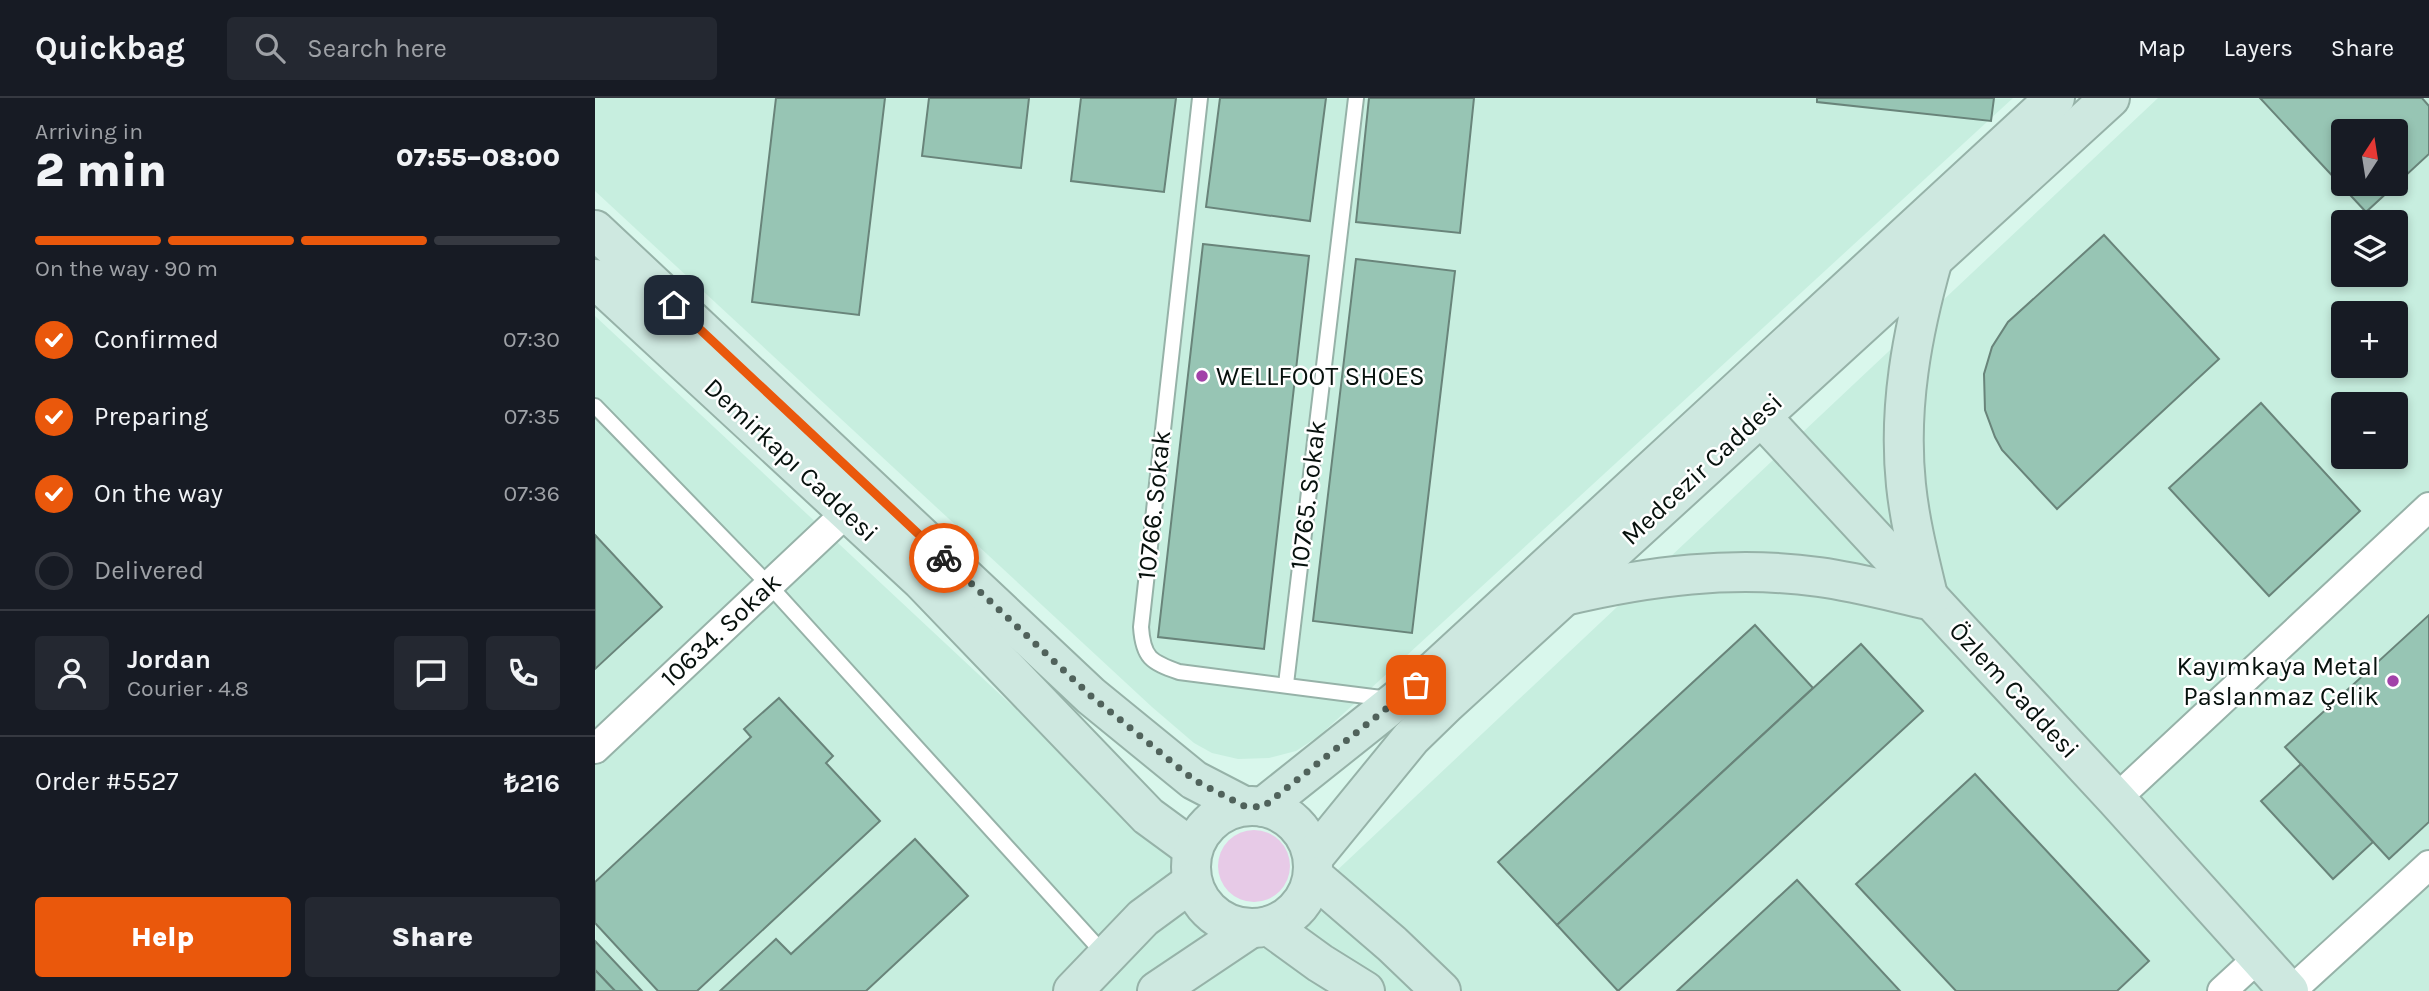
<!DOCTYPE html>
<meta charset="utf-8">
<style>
:root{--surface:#171b24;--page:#242831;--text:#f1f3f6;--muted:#9ea1a6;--line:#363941;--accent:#ea580c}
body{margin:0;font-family:Karla,sans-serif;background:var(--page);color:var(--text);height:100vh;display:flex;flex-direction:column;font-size:26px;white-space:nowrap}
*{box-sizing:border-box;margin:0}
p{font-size:23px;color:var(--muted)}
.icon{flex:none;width:38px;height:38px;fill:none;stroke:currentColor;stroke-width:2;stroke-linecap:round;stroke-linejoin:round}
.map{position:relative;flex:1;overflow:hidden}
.side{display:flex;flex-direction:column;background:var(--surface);width:595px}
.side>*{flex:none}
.needle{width:46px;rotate:12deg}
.tools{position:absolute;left:1736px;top:21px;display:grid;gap:14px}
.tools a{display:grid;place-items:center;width:77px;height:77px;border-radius:7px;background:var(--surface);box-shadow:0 4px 10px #0003;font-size:35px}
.pin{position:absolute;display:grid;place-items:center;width:60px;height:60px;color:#fff;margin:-30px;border-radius:14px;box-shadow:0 4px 10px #0006}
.courier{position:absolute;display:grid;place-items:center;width:70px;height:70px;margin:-35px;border:5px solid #ea580c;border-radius:50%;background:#fff;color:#222;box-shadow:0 2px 9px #0007}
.summary em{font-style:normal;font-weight:800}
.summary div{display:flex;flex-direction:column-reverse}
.summary{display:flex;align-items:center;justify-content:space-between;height:119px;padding:0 35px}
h1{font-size:46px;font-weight:800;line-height:52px}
.bar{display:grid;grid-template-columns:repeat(4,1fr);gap:10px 7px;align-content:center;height:84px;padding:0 35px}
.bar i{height:9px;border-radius:5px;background:var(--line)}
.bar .selected{background:var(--accent)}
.bar p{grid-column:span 4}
.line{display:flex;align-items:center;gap:18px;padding:0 35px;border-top:2px solid var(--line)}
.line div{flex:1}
.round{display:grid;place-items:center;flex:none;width:74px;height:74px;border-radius:7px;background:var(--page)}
ol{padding:0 35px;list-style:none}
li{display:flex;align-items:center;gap:21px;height:77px}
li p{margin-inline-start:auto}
li .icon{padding:7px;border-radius:50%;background:var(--accent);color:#fff;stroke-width:4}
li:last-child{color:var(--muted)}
li i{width:38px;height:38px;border:4px solid var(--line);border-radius:50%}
.cta{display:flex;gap:14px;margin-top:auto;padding:14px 35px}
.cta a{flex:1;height:80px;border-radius:7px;background:var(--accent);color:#fff;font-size:28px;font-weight:800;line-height:80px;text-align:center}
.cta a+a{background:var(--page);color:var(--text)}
header{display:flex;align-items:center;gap:42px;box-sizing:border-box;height:98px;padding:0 35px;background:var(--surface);border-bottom:2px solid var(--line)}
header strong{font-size:33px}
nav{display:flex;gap:38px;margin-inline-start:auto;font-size:24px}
.search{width:490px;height:63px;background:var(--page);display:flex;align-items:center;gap:18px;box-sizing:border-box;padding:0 24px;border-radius:7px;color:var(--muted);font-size:26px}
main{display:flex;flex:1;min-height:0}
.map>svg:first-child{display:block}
.built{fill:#c7eedf;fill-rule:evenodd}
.green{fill:#e7cae7}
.building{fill:#97c5b4;stroke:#69847a;stroke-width:2;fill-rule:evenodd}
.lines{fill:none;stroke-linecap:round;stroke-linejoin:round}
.lane-casing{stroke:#96b2a8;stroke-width:18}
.street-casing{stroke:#96b2a8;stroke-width:32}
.secondary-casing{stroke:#96b2a8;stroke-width:42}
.lane{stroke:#fff;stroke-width:14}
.street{stroke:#fff;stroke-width:28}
.secondary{stroke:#cee8e0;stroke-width:38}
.done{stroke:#50625b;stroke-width:7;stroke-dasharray:0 12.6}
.route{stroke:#ea580c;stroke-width:9}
.poi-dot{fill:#a241a9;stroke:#fff;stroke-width:2.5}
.labels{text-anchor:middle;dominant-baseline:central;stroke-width:5;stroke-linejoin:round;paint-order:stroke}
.poi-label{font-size:26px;fill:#07110d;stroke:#fff;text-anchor:start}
.street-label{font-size:26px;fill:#07110d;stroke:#fff}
</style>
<header>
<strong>Quickbag</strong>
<div class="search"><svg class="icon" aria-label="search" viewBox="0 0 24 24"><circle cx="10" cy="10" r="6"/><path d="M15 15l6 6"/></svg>Search here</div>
<nav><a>Map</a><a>Layers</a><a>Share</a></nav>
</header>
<main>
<section class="side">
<div class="summary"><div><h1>2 min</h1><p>Arriving in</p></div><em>07:55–08:00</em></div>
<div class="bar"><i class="selected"></i><i class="selected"></i><i class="selected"></i><i></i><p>On the way · 90 m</p></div>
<ol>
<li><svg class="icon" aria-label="check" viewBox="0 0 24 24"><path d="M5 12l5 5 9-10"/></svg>Confirmed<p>07:30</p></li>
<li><svg class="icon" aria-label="check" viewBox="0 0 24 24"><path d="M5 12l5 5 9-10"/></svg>Preparing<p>07:35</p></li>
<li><svg class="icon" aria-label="check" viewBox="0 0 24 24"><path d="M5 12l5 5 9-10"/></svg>On the way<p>07:36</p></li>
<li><i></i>Delivered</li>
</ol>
<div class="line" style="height:126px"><a class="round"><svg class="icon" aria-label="person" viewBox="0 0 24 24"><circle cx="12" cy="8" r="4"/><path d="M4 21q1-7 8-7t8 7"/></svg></a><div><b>Jordan</b><p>Courier · 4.8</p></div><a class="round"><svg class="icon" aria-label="chat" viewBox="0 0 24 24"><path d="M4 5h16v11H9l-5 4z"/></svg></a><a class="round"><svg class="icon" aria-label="phone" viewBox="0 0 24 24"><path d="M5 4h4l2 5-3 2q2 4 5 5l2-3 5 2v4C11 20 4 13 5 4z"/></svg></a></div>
<div class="line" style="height:91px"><div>Order #5527</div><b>₺216</b></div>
<div class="cta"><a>Help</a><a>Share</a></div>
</section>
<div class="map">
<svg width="1834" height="893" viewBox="0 0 1834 893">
<rect width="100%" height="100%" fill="#d9f7ec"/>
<g class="built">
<path d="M 0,0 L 1418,0 L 724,638 L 701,653 L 674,660 L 643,661 L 617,655 L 599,645 L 557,609 L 0,93 Z"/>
<path d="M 1563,0 L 1834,0 L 1834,893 L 0,893 L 0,218 L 668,842 ZM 1748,33 L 1801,33 L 1801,86 L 1748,86 ZM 1748,124 L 1801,124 L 1801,177 L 1748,177 ZM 1748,215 L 1801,215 L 1801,268 L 1748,268 ZM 1748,306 L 1801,306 L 1801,359 L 1748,359 Z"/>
</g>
<circle class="green" cx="659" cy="768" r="36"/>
<g class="building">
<path d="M 181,0 L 290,0 L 264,217 L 157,204 Z"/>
<path d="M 334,0 L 434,0 L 426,70 L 327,58 Z"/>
<path d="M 486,0 L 581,0 L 569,94 L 476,83 Z"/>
<path d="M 625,0 L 731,0 L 715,123 L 611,109 Z"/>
<path d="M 774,0 L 879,0 L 865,135 L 761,124 Z"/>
<path d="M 1222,0 L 1399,0 L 1396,23 L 1222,4 Z"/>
<path d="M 1665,0 L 1827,0 L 1834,8 L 1834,56 L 1771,114 ZM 1748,33 L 1801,33 L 1801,86 L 1748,86 Z"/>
<path d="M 1509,137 L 1624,261 L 1462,411 L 1407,352 L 1400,339 L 1390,312 L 1389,276 L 1397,249 L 1413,224 Z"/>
<path d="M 608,146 L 714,158 L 669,551 L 563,539 Z"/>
<path d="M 761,161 L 860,173 L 817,535 L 718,523 Z"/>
<path d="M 1666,305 L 1765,413 L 1674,498 L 1574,390 Z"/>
<path d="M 0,437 L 67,509 L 0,571 Z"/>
<path d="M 1834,517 L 1834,724 L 1794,761 L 1690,649 Z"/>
<path d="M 1160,527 L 1218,590 L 962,827 L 903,764 Z"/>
<path d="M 1266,546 L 1328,613 L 1023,893 L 962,827 Z"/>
<path d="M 184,600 L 238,658 L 231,665 L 285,723 L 102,893 L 63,893 L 0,825 L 0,784 L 156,639 L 149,631 Z"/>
<path d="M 1706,666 L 1778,744 L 1738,781 L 1666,703 Z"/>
<path d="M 1380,676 L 1554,863 L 1522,893 L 1361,893 L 1261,786 Z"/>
<path d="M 320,741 L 373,798 L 271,893 L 125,893 L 181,841 L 196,856 Z"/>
<path d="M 1202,782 L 1305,893 L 1082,893 Z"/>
<path d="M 0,843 L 47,893 L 20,893 L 0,872 Z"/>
<path d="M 0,872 L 20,893 L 0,893 Z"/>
</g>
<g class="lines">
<g class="lane-casing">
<g id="lane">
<path d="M 605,0 L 546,529 C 548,560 556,564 584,574 L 794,601"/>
<path d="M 0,308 L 174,487 L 511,858"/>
<path d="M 691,586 L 761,0"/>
</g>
</g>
<g class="street-casing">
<g id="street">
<path d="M 0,651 L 252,414"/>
<path d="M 1521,701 L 1834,409"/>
<path d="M 1627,893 L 1663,860"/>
<path d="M 1696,893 L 1834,767"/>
</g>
</g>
<g class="secondary-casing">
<g id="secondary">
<path d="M 0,132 L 496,598 L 599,682 L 649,708"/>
<path d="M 0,181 L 326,482 L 553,718 L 598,751"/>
<path d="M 1148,299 L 1521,701 L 1694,893"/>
<path d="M 969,498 C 1053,478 1138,467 1224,479 C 1261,484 1298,494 1334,502 C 1325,464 1315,426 1311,387 C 1303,310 1317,235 1338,161"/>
<circle cx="657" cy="769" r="61"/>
<path d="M 668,709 L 840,572 L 1460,0"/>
<path d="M 718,760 L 816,640 L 852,605 L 1515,0"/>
<path d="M 718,778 L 797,846 L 846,893"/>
<path d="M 674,828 L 725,865 L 770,893"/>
<path d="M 478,893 L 548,820 L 597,784"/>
<path d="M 562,893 L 656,830"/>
</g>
</g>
<use href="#lane" class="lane"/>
<use href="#street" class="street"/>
<use href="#secondary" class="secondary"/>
</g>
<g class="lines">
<path class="done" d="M 349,460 L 496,598 L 599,682 L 649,708 L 668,709 L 821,587"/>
<path class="route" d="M 79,207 L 349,460"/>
</g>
<g class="poi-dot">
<circle cx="607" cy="278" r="7"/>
<circle cx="1798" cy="583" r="7"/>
</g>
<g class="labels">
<g class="poi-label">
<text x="621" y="278">WELLFOOT SHOES</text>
<text x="1784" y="568" text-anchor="end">Kayımkaya Metal<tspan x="1784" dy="30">Paslanmaz Çelik</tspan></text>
</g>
<g class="street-label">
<text transform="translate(196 362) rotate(43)">Demirkapı Caddesi</text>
<text transform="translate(1107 371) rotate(-43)">Medcezir Caddesi</text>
<text transform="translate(713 397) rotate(-83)">10765. Sokak</text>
<text transform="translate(559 407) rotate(-84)">10766. Sokak</text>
<text transform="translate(126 532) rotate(-43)">10634. Sokak</text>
<text transform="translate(1419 592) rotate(47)">Özlem Caddesi</text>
</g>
</g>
</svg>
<div class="tools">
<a><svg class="needle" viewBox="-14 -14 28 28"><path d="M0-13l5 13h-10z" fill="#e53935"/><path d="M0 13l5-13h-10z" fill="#9ea1a6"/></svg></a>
<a><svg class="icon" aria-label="layers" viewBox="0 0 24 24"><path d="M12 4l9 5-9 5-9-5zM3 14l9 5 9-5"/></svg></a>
<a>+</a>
<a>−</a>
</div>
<div class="pin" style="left:821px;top:587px;background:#ea580c"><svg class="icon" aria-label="bag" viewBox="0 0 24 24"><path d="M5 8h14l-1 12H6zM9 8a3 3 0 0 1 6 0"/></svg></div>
<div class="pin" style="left:79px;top:207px;background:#1f2937"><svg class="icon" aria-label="home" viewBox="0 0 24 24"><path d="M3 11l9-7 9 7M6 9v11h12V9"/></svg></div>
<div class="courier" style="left:349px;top:460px"><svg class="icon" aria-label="bike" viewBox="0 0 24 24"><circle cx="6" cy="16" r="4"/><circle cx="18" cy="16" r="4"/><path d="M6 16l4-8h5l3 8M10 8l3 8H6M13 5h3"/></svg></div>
</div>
</main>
